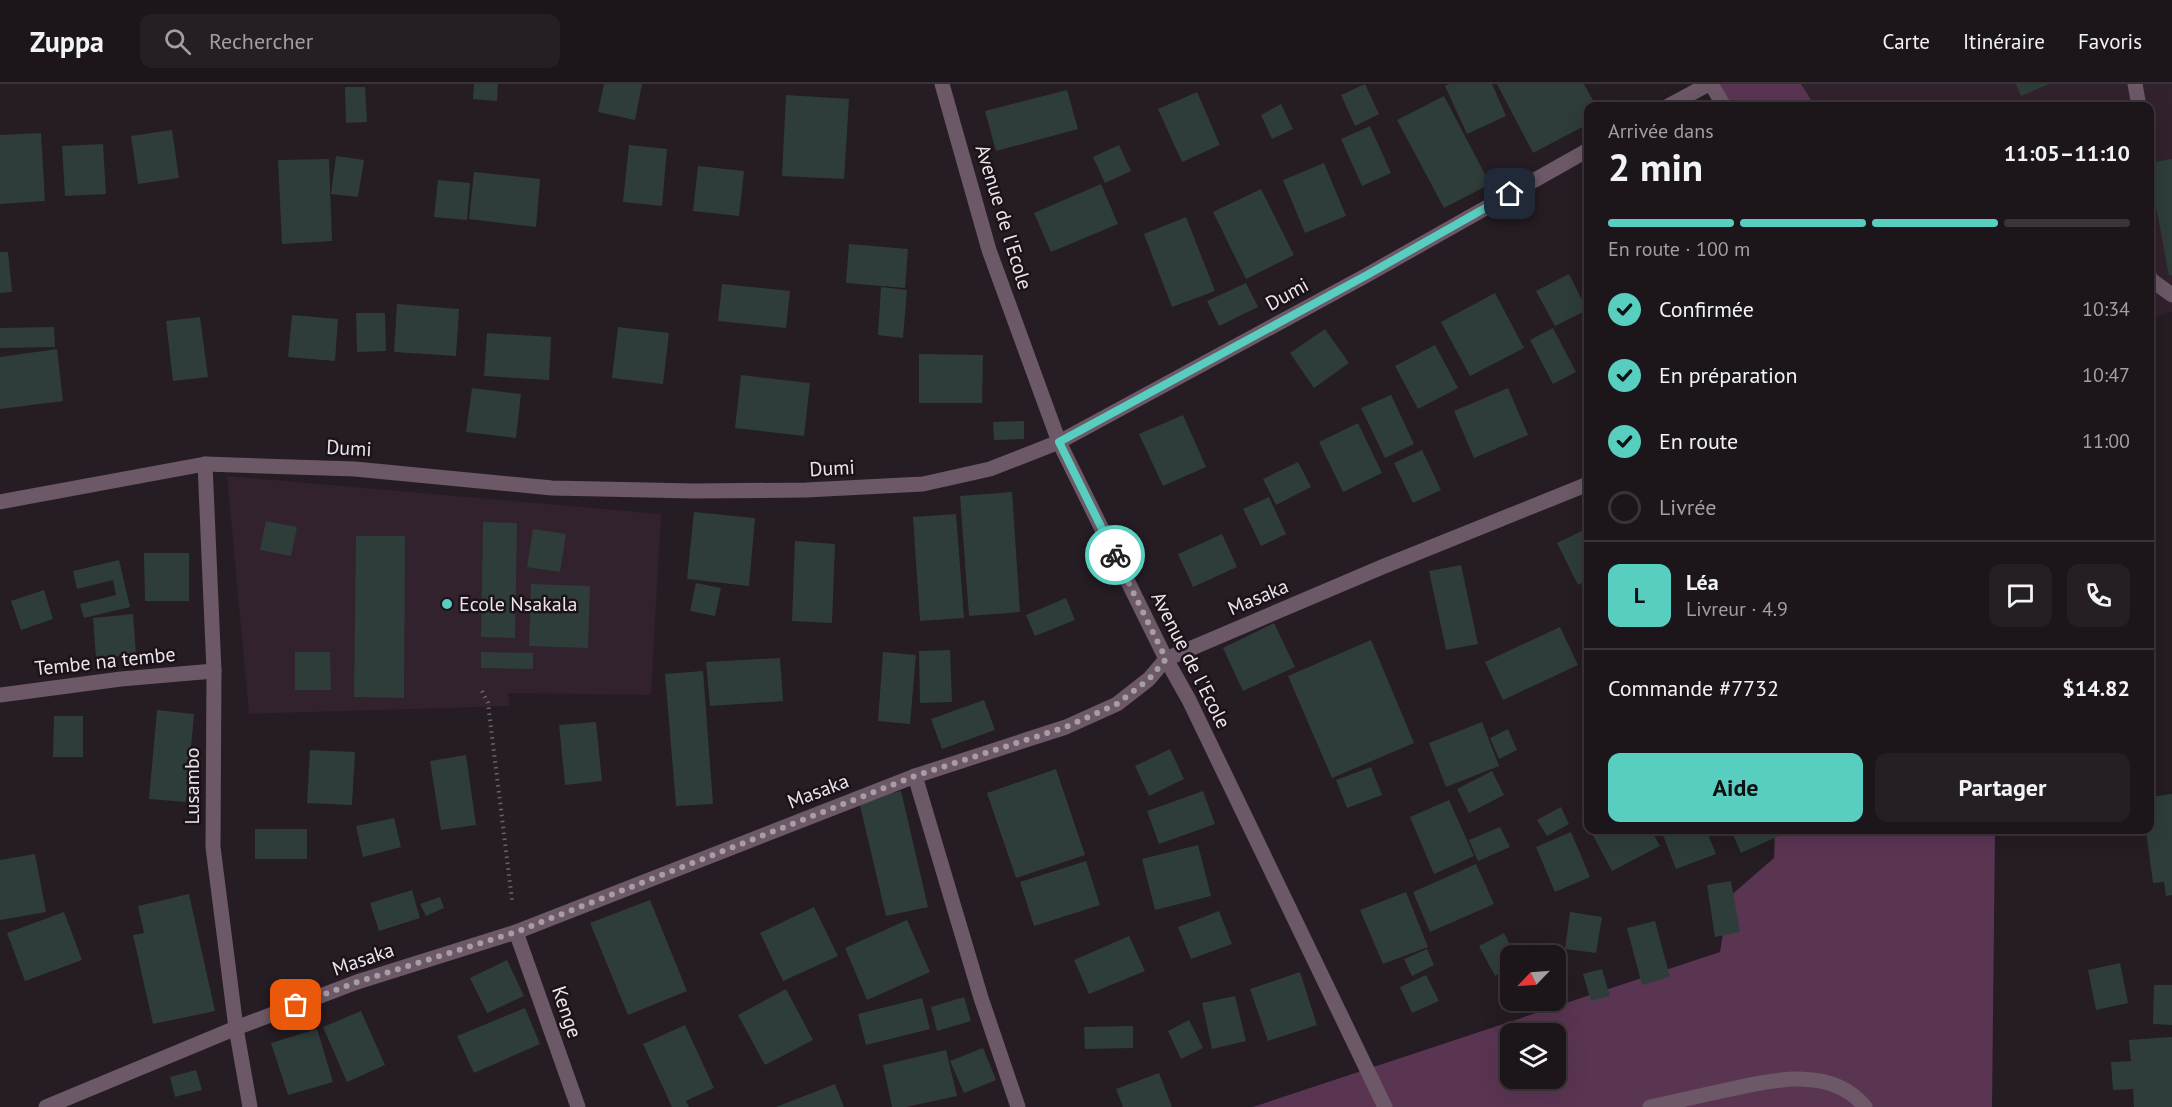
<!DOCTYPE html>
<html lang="fr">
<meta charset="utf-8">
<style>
:root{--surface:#1c151a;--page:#251e23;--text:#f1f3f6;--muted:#a09fa2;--line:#3a3439;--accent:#58cec0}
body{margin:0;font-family:"PT Sans",sans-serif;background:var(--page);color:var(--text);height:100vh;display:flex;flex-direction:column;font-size:22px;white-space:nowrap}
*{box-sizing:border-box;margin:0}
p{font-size:20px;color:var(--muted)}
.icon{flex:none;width:33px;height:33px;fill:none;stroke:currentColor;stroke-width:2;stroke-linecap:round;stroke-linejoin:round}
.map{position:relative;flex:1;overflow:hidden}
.sheet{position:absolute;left:1584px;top:18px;width:570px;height:732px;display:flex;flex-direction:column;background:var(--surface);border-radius:12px;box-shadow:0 6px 24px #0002,0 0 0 2px var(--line)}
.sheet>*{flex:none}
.needle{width:39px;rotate:245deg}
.tools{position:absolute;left:1500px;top:861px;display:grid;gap:12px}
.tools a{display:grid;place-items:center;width:66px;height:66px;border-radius:12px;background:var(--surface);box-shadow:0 6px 24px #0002,0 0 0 2px var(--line);font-size:30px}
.pin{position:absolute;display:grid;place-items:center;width:51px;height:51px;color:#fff;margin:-26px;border-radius:12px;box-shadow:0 3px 9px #0006}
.courier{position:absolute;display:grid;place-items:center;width:60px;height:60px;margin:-30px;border:4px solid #58cec0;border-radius:50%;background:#fff;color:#222;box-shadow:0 2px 8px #0007}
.overview em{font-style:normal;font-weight:700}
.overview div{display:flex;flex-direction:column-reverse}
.overview{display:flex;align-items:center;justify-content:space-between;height:102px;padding:0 24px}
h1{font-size:39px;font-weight:700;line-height:45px}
.bar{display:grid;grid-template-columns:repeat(4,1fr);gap:9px 6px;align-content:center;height:72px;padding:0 24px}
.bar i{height:8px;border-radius:4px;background:var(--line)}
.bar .on{background:var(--accent)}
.bar p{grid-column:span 4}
.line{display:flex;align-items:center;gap:15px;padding:0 24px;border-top:2px solid var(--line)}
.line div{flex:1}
.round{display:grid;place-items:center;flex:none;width:63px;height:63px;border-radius:12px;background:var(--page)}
ol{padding:0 24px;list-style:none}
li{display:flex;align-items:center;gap:18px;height:66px}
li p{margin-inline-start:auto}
li .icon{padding:6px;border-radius:50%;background:var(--accent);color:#111;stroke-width:4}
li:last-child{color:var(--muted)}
li i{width:33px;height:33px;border:3px solid var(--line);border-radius:50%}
.button{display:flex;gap:12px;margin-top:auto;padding:12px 24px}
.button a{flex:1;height:69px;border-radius:12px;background:var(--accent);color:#111;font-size:24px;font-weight:700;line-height:69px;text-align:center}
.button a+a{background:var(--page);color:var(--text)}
header{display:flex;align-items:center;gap:36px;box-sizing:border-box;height:84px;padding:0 30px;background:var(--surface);border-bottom:2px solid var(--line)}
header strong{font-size:28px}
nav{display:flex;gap:33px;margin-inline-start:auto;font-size:21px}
.search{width:420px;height:54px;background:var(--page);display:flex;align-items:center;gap:15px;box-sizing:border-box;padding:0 21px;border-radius:12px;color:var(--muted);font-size:22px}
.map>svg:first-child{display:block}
.built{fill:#31222d}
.green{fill:#5a3552;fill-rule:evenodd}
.building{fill:#2e3d3a}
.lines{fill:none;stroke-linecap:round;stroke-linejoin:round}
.path{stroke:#6b6268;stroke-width:4;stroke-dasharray:1.5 4.5;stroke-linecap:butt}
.lane{stroke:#6c5867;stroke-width:15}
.street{stroke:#6c5867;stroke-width:15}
.done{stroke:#a69ea4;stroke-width:6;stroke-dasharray:0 10.8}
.route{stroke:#58cec0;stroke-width:8}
.poi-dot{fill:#58cec0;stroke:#1c131a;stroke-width:2}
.labels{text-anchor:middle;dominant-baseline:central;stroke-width:5;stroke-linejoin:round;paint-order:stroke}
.street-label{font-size:20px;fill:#ebe4e9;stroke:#1c131a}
.poi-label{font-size:20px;fill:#ebe4e9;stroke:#1c131a;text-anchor:start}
</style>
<header>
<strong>Zuppa</strong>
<div class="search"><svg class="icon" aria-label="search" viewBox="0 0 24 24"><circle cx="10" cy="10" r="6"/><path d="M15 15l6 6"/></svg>Rechercher</div>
<nav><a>Carte</a><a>Itinéraire</a><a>Favoris</a></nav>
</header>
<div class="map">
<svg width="2172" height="1023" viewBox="0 0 2172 1023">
<rect width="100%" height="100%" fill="#261c23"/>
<g class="built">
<path d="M 1801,0 L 2172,0 L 2172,228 L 2150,234 L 2150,22 L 1815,22 Z"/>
<path d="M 227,392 L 661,430 L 651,611 L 508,609 L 510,622 L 249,630 Z"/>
</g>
<g class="green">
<path d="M 1711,0 L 1801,0 L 1815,22 L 1725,22 Z"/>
<path d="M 1775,746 L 1995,746 L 1992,1023 L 1253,1023 L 1720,868 L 1729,813 L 1774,774 ZM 1510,950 L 1556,950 L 1556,994 L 1510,994 Z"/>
</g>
<g class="building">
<path d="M 474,0 L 498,0 L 497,17 L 473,15 Z"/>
<path d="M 604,0 L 642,0 L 635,36 L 598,28 Z"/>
<path d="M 1365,0 L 1379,30 L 1355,42 L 1341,11 Z"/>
<path d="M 1449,0 L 1492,0 L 1506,32 L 1467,50 L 1445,2 Z"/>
<path d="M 1497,0 L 1584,0 L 1596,22 L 1588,22 L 1588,40 L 1533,69 Z"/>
<path d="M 2016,0 L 2049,0 L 2021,12 Z"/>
<path d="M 345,3 L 365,3 L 367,38 L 346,39 Z"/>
<path d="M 1067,6 L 1078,45 L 996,67 L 985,27 Z"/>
<path d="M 1197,8 L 1220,61 L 1182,78 L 1158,25 Z"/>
<path d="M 786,11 L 849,15 L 844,95 L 782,92 Z"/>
<path d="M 1444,12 L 1490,100 L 1444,124 L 1397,36 Z"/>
<path d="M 1281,20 L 1293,45 L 1272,55 L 1261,31 Z"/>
<path d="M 1370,42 L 1391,89 L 1362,102 L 1341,55 Z"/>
<path d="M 172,46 L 179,94 L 138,100 L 131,52 Z"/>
<path d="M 41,49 L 45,117 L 0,120 L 0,51 Z"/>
<path d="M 103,60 L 106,110 L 65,112 L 62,62 Z"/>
<path d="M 629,61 L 667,65 L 662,122 L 623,118 Z"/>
<path d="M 1119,61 L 1131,87 L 1105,99 L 1093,73 Z"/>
<path d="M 336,72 L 364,76 L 358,113 L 331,110 Z"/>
<path d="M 329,75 L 332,157 L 282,160 L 278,76 Z"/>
<path d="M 2172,75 L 2172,191 L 2169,192 L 2150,90 L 2150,79 Z"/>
<path d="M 1324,79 L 1346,132 L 1305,149 L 1283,96 Z"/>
<path d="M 698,82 L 744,87 L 739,132 L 693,127 Z"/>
<path d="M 474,88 L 540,95 L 536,143 L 469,135 Z"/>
<path d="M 438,96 L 470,99 L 467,136 L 434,133 Z"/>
<path d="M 1101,100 L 1118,140 L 1051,168 L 1034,129 Z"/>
<path d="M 1261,105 L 1294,171 L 1246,195 L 1213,128 Z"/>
<path d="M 1186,133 L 1215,207 L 1172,223 L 1144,150 Z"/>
<path d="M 849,160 L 908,165 L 905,204 L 846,199 Z"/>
<path d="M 0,168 L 8,168 L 12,208 L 0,209 Z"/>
<path d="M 1569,190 L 1587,226 L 1555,242 L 1536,207 Z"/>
<path d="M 1246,199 L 1258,223 L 1219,242 L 1207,217 Z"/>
<path d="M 722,200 L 790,207 L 786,244 L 718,237 Z"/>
<path d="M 881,203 L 907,206 L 903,254 L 878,251 Z"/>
<path d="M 1495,209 L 1524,264 L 1470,292 L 1441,238 Z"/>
<path d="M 397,220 L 459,225 L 456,272 L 394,268 Z"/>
<path d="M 356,229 L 385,229 L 386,267 L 357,268 Z"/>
<path d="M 292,231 L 338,235 L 335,277 L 288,273 Z"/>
<path d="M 200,233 L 208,293 L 173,297 L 166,237 Z"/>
<path d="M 54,243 L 55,263 L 0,264 L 0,244 Z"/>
<path d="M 618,243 L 669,249 L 663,300 L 612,294 Z"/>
<path d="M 1553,244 L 1576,288 L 1553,300 L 1530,256 Z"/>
<path d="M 1325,245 L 1349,279 L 1314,304 L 1290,269 Z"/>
<path d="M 487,249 L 551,253 L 549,296 L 484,292 Z"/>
<path d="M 1435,261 L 1458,304 L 1418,325 L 1395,282 Z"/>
<path d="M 57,265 L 63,317 L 0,325 L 0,273 Z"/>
<path d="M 919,270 L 983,271 L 982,319 L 919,319 Z"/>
<path d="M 741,291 L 810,299 L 804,352 L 735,344 Z"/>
<path d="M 472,304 L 521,310 L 516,354 L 466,348 Z"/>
<path d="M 1508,304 L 1528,351 L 1474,374 L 1454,327 Z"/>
<path d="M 1391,311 L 1414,360 L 1385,374 L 1361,324 Z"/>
<path d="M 1183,331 L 1206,383 L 1163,402 L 1139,350 Z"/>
<path d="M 1024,337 L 1024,355 L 994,356 L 993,338 Z"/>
<path d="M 1358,339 L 1382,389 L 1343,408 L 1319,358 Z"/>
<path d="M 1422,366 L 1441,406 L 1413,419 L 1394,379 Z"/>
<path d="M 1298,378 L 1311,403 L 1276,421 L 1263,395 Z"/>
<path d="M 1012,408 L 1020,528 L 969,532 L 960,412 Z"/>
<path d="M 1269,413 L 1286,450 L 1261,462 L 1243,425 Z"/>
<path d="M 694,428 L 755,434 L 749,502 L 687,495 Z"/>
<path d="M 956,430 L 964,534 L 920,537 L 913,433 Z"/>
<path d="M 266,437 L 297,443 L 291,472 L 260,466 Z"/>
<path d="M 483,438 L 517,439 L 515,554 L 481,553 Z"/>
<path d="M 533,445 L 566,450 L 560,488 L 527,483 Z"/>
<path d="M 1586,445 L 1588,449 L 1588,496 L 1578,501 L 1557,459 Z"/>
<path d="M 1222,450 L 1237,483 L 1193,503 L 1178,470 Z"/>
<path d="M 356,452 L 405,452 L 404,614 L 354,613 Z"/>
<path d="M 795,457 L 835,460 L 832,539 L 792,537 Z"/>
<path d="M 144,469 L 189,469 L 189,517 L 145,517 Z"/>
<path d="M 119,476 L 130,523 L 84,534 L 80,520 L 116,511 L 113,496 L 77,505 L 73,487 Z"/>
<path d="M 1461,481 L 1478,560 L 1446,566 L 1429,487 Z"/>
<path d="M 696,499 L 721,504 L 715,532 L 690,527 Z"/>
<path d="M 531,500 L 590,502 L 588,564 L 529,562 Z"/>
<path d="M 44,506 L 53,535 L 21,546 L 11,517 Z"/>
<path d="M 1066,514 L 1075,536 L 1035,552 L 1026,531 Z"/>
<path d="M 133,530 L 136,571 L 96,574 L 93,534 Z"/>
<path d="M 1274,539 L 1295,583 L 1243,607 L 1223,564 Z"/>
<path d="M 1560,543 L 1578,581 L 1503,616 L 1485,578 Z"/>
<path d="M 1371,556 L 1414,659 L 1332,694 L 1288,592 Z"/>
<path d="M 950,566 L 952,618 L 920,619 L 919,567 Z"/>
<path d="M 295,568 L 330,568 L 331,606 L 295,606 Z"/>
<path d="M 481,568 L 533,569 L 533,585 L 481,584 Z"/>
<path d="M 883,568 L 916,571 L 910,640 L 878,637 Z"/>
<path d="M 780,574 L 783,617 L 710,622 L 706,578 Z"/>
<path d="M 703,587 L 713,720 L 676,722 L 665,590 Z"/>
<path d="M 984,616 L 995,646 L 942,665 L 931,635 Z"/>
<path d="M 157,626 L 194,630 L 186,718 L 149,715 Z"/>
<path d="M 54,632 L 83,632 L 83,673 L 53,673 Z"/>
<path d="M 596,638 L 602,697 L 565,701 L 559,641 Z"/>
<path d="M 1482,638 L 1499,682 L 1446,703 L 1429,659 Z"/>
<path d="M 1508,645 L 1517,666 L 1499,675 L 1490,654 Z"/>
<path d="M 1170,665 L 1184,695 L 1149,712 L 1135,682 Z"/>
<path d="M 310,666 L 355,668 L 352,721 L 307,719 Z"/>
<path d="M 466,671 L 476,741 L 441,746 L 430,677 Z"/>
<path d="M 1371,683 L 1382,711 L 1347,724 L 1336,696 Z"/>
<path d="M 1056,685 L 1085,771 L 1016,794 L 987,709 Z"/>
<path d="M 1492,687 L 1504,711 L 1469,729 L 1457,705 Z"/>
<path d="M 901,707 L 928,823 L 886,832 L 859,717 Z"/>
<path d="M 1203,707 L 1215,740 L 1159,760 L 1147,727 Z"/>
<path d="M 2172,710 L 2172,811 L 2166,812 L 2164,798 L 2153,799 L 2146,747 L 2118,751 L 2117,746 L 2150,746 L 2150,713 Z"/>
<path d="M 1449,716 L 1474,772 L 1434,790 L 1410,733 Z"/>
<path d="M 1561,723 L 1569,740 L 1547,752 L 1537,736 Z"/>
<path d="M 394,734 L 401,763 L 363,773 L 356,742 Z"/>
<path d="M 1500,743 L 1510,763 L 1478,777 L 1469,756 Z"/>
<rect x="255" y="745" width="52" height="30"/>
<path d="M 1590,746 L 1651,746 L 1660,762 L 1612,787 Z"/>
<path d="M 1661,746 L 1706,746 L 1716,770 L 1676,785 Z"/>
<path d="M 1731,746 L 1792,746 L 1741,769 Z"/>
<path d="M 1571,748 L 1590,793 L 1555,808 L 1536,763 Z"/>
<path d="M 1198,761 L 1211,812 L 1155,826 L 1142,775 Z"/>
<path d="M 35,770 L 46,828 L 0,836 L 0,776 Z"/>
<path d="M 1086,777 L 1100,821 L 1034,842 L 1020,798 Z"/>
<path d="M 1476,780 L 1494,820 L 1430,848 L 1413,808 Z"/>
<path d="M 1731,797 L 1740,848 L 1715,853 L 1707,801 Z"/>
<path d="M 412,806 L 420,834 L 379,847 L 370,819 Z"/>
<path d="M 1406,808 L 1428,863 L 1383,880 L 1360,826 Z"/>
<path d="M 189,810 L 215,927 L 153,940 L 133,851 L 144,849 L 138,822 Z"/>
<path d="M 440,813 L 444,824 L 426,832 L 420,820 Z"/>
<path d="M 650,816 L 687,907 L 628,931 L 590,839 Z"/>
<path d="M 814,823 L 838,872 L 783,897 L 760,849 Z"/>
<path d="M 1219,827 L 1232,860 L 1191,875 L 1178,843 Z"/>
<path d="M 64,828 L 82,876 L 25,897 L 7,849 Z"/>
<path d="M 1570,828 L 1602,833 L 1596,869 L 1565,865 Z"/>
<path d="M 907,836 L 930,888 L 867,916 L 845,864 Z"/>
<path d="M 1655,837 L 1670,893 L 1642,901 L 1627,844 Z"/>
<path d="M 1504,849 L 1516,872 L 1510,872 L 1510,883 L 1495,892 L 1479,862 Z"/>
<path d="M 1129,852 L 1145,887 L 1089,910 L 1074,876 Z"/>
<path d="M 1427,865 L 1434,881 L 1412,892 L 1404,875 Z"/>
<path d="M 507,876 L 524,912 L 487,929 L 470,894 Z"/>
<path d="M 2120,879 L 2128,919 L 2096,926 L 2088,886 Z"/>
<path d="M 1602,885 L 1610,912 L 1591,917 L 1583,890 Z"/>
<path d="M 1300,888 L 1317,941 L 1268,957 L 1250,905 Z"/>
<path d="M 1426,891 L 1439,917 L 1412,929 L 1400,903 Z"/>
<path d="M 2154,901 L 2172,901 L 2172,941 L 2153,940 Z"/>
<path d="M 786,905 L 813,956 L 765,981 L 738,931 Z"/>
<path d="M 1235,912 L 1246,957 L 1212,965 L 1202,919 Z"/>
<path d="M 964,913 L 971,937 L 937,947 L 931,923 Z"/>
<path d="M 922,914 L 930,945 L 866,961 L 858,930 Z"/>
<path d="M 525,924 L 540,960 L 474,989 L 457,952 Z"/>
<path d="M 361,927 L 385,981 L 347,998 L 323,943 Z"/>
<path d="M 1189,936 L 1203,964 L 1181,975 L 1168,947 Z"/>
<path d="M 685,941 L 714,1004 L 686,1017 L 689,1023 L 672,1023 L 643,960 Z"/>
<path d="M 1133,942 L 1133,964 L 1085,965 L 1084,943 Z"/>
<path d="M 317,945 L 333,998 L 288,1011 L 271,959 Z"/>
<path d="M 2172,953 L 2172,1023 L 2134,1023 L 2133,1005 L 2113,1006 L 2111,978 L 2131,977 L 2129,956 Z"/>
<path d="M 983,964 L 996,996 L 964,1009 L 950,977 Z"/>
<path d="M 946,966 L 957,1012 L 906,1023 L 892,1023 L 883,981 Z"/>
<path d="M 196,986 L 202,1006 L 175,1013 L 170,993 Z"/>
<path d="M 1159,989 L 1172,1023 L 1123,1023 L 1116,1005 Z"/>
<path d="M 835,1000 L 844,1023 L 776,1023 Z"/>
</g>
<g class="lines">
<path class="path" d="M 482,607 L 488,619 L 512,816"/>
<g class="lane">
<path d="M 2135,0 L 2139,22"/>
<path d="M 2150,193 L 2150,195 L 2172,211"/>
<path d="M 915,692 L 981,914 L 1018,1023"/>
<path d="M 1650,1023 C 1674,1018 1698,1012 1722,1007 C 1768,997 1831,980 1865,1023"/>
</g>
<g class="street">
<path d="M 942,0 L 989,166 L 1059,358 L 1166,575 L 1189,616 L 1385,1023"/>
<path d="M 1711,0 L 1724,22"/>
<path d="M 1668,22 L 1709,0"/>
<path d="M 205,380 L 214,587 L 213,763 L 236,944 L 250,1023"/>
<path d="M 0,418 L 205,380 L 355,385 L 552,404 L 694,407 L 806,406 L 923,400 L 990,385 L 1059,358 L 1367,191 L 1588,66"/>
<path d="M 0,611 L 121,595 L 214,587"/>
<path d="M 516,848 L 578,1023"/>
<path d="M 46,1023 L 236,944 L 357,898 L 516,848 L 915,692 L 1066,643 L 1117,620 L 1149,595 L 1166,575 L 1382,483 L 1588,400"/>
</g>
</g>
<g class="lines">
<path class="done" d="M 296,921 L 357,898 L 516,848 L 915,692 L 1066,643 L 1117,620 L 1149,595 L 1166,575 L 1115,471"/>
<path class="route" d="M 1115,471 L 1059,358 L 1367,191 L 1510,110"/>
</g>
<circle class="poi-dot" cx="447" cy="520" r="6"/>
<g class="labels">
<g class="street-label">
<text transform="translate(1004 133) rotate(73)">Avenue de l'Ecole</text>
<text transform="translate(1287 210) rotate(-29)">Dumi</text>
<text transform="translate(349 364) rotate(3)">Dumi</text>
<text transform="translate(832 384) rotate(-3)">Dumi</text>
<text transform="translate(1258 513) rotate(-23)">Masaka</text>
<text transform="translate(1191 576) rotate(63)">Avenue de l'Ecole</text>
<text transform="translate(105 577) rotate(-6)">Tembe na tembe</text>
<text transform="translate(192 702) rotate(-90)">Lusambo</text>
<text transform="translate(818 707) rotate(-21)">Masaka</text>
<text transform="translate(363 875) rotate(-19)">Masaka</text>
<text transform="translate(567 928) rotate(71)">Kenge</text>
</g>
<g class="poi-label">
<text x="459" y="520">Ecole Nsakala</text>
</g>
</g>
</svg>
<div class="tools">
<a><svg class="needle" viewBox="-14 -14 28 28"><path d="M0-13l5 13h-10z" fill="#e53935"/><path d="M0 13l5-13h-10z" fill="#a09fa2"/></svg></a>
<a><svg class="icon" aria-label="layers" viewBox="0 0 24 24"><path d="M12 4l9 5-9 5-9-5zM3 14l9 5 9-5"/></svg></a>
</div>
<div class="pin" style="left:296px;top:921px;background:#ea580c"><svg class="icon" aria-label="bag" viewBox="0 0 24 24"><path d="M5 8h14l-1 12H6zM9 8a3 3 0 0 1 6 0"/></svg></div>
<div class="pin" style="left:1510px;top:110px;background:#1f2937"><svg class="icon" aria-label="home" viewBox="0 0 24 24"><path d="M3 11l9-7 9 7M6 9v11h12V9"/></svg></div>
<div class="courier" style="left:1115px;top:471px"><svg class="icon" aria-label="bike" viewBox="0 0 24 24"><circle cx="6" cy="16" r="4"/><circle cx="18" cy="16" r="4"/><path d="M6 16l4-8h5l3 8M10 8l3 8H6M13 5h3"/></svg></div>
<section class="sheet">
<div class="overview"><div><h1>2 min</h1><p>Arrivée dans</p></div><em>11:05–11:10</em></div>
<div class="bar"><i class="on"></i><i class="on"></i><i class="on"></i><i></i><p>En route · 100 m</p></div>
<ol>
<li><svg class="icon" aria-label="check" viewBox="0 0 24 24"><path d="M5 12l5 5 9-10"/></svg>Confirmée<p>10:34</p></li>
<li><svg class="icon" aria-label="check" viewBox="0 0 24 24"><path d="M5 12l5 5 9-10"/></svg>En préparation<p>10:47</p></li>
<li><svg class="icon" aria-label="check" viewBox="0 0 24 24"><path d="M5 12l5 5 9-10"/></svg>En route<p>11:00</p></li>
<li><i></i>Livrée</li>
</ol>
<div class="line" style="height:108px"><b class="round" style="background:var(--accent);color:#111">L</b><div><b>Léa</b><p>Livreur · 4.9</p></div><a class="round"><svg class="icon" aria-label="chat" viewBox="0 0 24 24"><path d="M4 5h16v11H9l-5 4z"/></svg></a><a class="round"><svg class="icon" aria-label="phone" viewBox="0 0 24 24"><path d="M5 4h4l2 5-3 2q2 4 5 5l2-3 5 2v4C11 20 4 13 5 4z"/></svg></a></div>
<div class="line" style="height:78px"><div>Commande #7732</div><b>$14.82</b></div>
<div class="button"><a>Aide</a><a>Partager</a></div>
</section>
</div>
